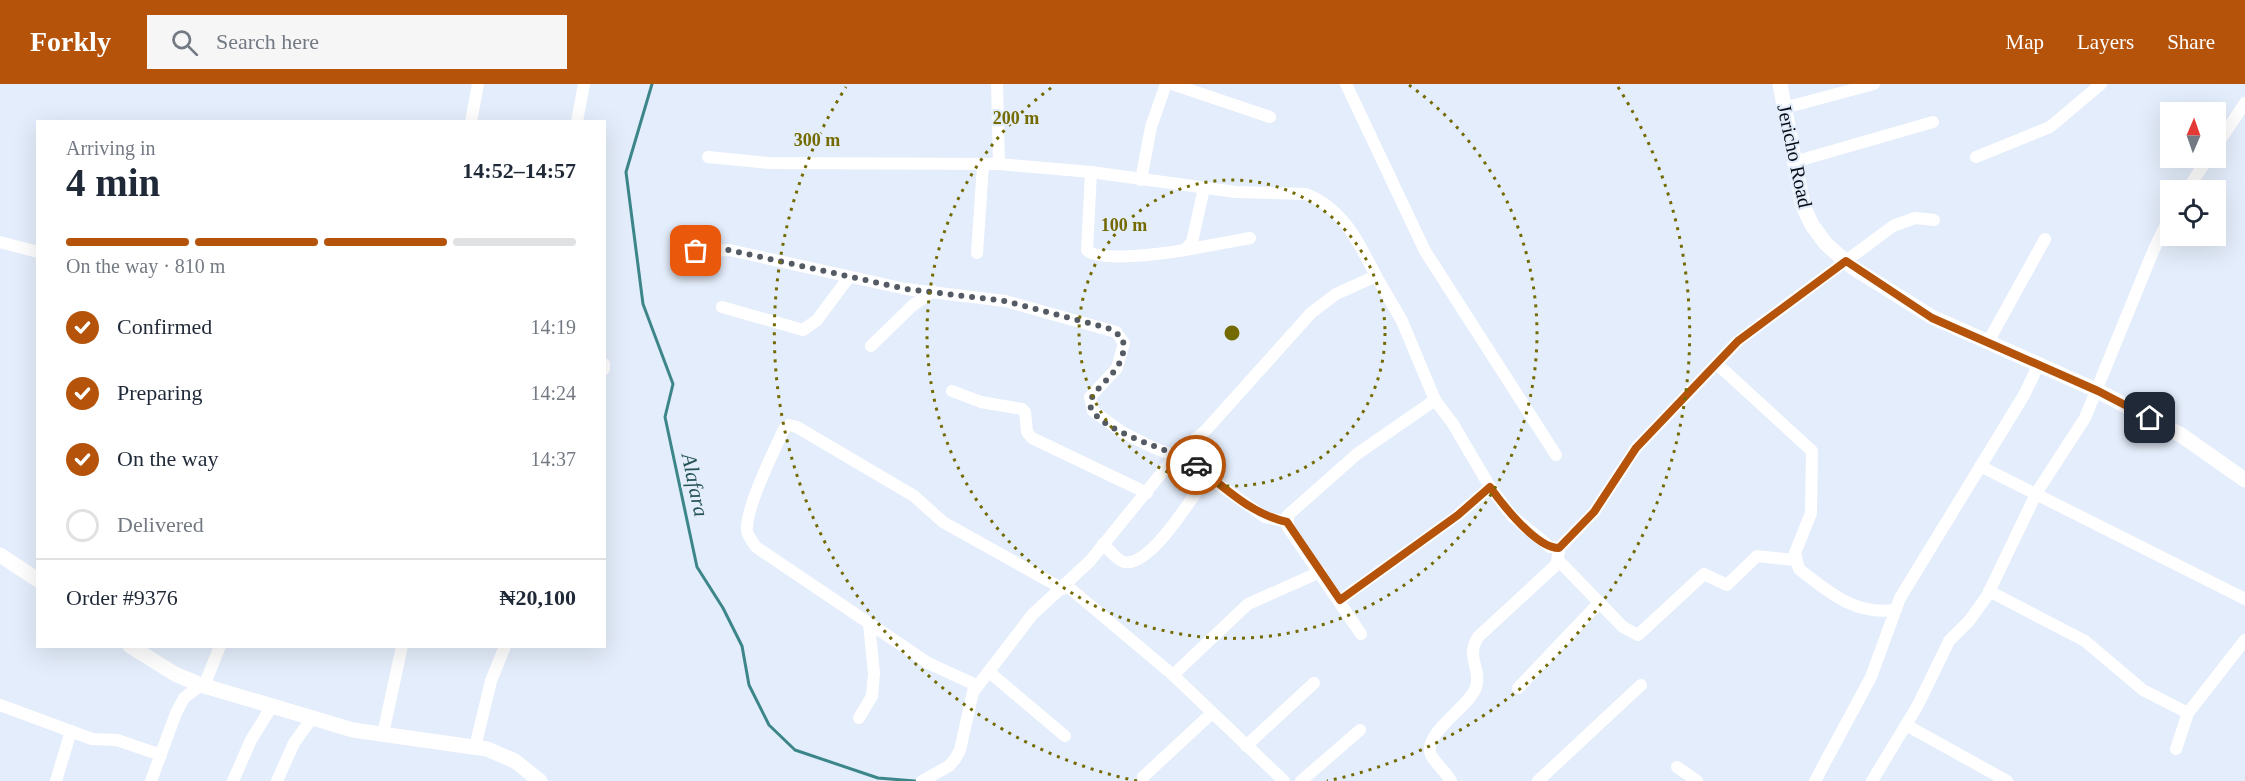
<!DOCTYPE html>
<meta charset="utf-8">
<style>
:root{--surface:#fff;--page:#f6f6f7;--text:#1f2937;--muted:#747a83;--line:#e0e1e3;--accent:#b45309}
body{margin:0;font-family:Georgia,serif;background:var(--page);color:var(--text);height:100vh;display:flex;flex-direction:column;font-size:22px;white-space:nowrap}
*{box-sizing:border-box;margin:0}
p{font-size:20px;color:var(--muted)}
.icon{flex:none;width:33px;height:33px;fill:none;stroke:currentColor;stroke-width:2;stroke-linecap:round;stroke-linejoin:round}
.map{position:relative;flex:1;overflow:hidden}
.side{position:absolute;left:36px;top:36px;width:570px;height:528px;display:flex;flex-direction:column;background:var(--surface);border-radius:0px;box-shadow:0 6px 24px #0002}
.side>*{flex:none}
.needle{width:39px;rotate:2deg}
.tools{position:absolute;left:2160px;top:18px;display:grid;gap:12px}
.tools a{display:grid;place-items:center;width:66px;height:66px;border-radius:0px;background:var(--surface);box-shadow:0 6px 24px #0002;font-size:30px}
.pin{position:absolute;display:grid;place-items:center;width:51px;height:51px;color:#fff;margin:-26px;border-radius:12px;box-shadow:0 3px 9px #0006}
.courier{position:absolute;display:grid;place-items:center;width:60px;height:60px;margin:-30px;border:4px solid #b45309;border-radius:50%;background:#fff;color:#222;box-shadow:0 2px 8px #0007}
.overview em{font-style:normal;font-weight:700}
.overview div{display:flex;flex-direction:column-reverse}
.overview{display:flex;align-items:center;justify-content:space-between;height:102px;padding:0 30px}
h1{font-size:39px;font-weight:700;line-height:45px}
.bar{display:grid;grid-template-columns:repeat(4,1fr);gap:9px 6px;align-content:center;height:72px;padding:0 30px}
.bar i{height:8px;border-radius:4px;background:var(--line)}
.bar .on{background:var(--accent)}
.bar p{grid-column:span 4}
.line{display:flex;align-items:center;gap:15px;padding:0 30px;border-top:2px solid var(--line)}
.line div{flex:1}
ol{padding:0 30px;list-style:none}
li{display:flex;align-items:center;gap:18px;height:66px}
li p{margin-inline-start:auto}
li .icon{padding:6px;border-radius:50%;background:var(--accent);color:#fff;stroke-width:4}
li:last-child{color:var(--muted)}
li i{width:33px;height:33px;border:3px solid var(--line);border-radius:50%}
header{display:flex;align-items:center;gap:36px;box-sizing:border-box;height:84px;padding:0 30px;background:var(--accent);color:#fff}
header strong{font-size:28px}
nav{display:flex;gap:33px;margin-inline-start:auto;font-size:21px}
.search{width:420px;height:54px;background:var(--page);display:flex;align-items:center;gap:15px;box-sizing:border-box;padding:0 21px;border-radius:0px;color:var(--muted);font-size:22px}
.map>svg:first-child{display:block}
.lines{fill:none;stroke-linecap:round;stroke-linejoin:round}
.stream{stroke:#3c868a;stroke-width:3}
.minor{stroke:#fff;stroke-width:12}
.tertiary{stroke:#fff;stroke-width:15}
.done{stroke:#555b65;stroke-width:6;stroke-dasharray:0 10.8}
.route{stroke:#b45309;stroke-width:8}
.ring{fill:none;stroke:#746a02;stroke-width:3;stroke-dasharray:3 6}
.labels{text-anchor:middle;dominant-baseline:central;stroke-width:4.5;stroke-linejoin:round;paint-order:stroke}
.street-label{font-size:20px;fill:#080c14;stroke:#e4edfb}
.water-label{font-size:21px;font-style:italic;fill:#265455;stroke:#e4edfb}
.centre{fill:#746a02;stroke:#e4edfb;stroke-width:3}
.ring-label{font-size:18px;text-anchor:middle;font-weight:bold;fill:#746a02;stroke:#e4edfb;stroke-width:4.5;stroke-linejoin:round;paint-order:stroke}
</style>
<header>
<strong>Forkly</strong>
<div class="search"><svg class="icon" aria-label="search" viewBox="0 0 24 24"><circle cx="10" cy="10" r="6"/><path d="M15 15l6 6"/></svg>Search here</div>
<nav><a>Map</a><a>Layers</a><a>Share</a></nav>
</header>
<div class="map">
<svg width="2245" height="697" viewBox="0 0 2245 697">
<rect width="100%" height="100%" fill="#e4edfb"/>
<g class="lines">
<path class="stream" d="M 652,0 L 626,88 L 643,220 L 673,300 L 665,333 L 697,483 L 723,524 L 742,562 L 749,601 L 769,641 L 795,666 L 878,694 L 915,697"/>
<g class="minor">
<path d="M 997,0 L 999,80"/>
<path d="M 1172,0 L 1270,33"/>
<path d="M 1346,0 L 1425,167 L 1556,371"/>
<path d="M 1784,24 L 1874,0"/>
<path d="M 471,38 L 478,0"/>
<path d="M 577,38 L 584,0"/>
<path d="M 2216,62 L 2245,19"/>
<path d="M 708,73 L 769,79 L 999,80 L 1091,88 L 1236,108 L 1306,110 C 1343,124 1359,159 1376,192"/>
<path d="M 1976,73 L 2050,43 L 2101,0"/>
<path d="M 1794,78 L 1933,38"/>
<path d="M 1091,88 L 1087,166 C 1098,179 1167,169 1185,166 L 1192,158 L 1204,104"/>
<path d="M 1141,96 L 1151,43 L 1166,0"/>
<path d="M 2187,106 L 2208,74"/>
<path d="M 0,158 L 38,168"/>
<path d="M 1185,166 L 1250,154"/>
<path d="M 696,167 L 729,166 L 906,205 L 1005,217 L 1116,248 L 1124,259 L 1117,284 L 1090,313 L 1093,327 L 1122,348 L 1154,364 L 1191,378 L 1218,400 L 1265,433 L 1287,438"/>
<path d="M 977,169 L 983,82"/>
<path d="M 722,223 L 803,246 L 817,236 L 849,193"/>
<path d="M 1988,258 L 2045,155"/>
<path d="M 871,262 L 912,222 L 933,207"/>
<path d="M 604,280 L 604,285"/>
<path d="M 1717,280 L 1812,367 L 1811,429 L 1795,469 L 1799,485 C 1829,508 1854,531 1894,526"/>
<path d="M 952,307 L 981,318 L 1022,325 L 1025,328 L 1027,348 L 1032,354 L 1147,409"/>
<path d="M 1980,382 L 2245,515"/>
<path d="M 1103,460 C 1109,465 1116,476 1124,478 C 1150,484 1193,412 1208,391"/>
<path d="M 1558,476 L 1623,543 L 1638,551 L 1704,490 L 1727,501 L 1757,472 L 1795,476"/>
<path d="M 1066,501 L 1173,591 L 1248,520 L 1320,488"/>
<path d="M 1989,507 L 2085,557 L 2143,606 L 2188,629"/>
<path d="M 1340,516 L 1458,431 L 1490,403"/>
<path d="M 1361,550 L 1288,443 L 1288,431 L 1357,370 L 1435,316"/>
<path d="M 989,588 L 1065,652"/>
<path d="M 1173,591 L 1284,697"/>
<path d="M 976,601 L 928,579 L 756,463 C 753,458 748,453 747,447 C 745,425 774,367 784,345 L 789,341 L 797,343 L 914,412 L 943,438 L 1063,505"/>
<path d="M 204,602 L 220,562"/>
<path d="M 1518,604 L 1599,519"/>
<path d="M 0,621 L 92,655 L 117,656 L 161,671"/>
<path d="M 859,634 L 872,612 L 874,589 L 869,540"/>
<path d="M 1906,641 L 2007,697"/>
<path d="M 383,650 L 402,562"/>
<path d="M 1246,662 L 1314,599"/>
<path d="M 475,663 L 491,597 L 505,562"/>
<path d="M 2176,665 L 2188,629 L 2245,556"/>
<path d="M 1677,683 L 1697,697"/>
<path d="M 1143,693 L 1212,629"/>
<path d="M 56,697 L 71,647"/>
<path d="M 151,697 L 176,629 L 184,614 L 201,601"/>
<path d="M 233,697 L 251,656 L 272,622"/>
<path d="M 277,697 L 294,659 L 312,634"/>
<path d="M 922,697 L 949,682 L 955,675 L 960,666 L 973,608 L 1032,531 L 1090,477 L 1177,370 L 1206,346 L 1311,229 L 1336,210 L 1376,192 L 1402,237 L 1435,316 L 1453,340 L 1490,403 L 1512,432 L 1550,463 L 1559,464 L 1594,428 L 1636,364 L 1738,257 L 1893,142 L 1915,134 L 1934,136"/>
<path d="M 1301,697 L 1360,646"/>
<path d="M 1451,697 C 1446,688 1436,680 1431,671 C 1422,649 1470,623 1476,603 C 1482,584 1465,574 1478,553 L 1556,481 L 1559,468"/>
<path d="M 1538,697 L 1641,601"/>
<path d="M 1815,697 L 1871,593 L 1900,514 L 2024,311 L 2039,280"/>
<path d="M 1872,697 L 1918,621 L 1949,557 L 1969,537 L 1987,512 L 2037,408 L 2085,334 L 2154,165 L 2170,132"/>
</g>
<g class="tertiary">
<path d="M 1780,0 L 1803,122 L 1812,141 L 1826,160 L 1852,183 L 1932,233 L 2098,307 L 2181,351 L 2245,396"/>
<path d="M 0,471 L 38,496"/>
<path d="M 130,562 L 175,590 L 201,601 L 353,646 L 487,665 L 515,677 L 540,697"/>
</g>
</g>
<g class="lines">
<path class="done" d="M 696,167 L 729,166 L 906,205 L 1005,217 L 1108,244 L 1122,253 C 1133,288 1083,306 1091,324 C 1103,350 1173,365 1196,381"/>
<path class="route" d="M 1196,381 C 1225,404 1251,430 1287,438 L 1340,516 L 1458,431 L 1490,403 C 1502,420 1537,465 1559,464 L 1594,428 L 1636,364 L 1738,257 L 1846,177 L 1932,234 L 2098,307 L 2150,334"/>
</g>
<g class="ring">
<circle cx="1232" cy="249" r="153"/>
<path d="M1409 1A305 305 0 1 1 1055 1"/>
<path d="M1137 697A458 458 0 0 1 846 3M1618 3A458 458 0 0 1 1327 697"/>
</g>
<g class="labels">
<g class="street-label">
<text transform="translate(1795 72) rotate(78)">Jericho Road</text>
</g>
<g class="water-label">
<text transform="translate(695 401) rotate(78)">Alafara</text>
</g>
</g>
<circle cx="1232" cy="249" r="9" class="centre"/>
<g class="ring-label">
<text x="1016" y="40">200 m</text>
<text x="817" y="62">300 m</text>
<text x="1124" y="147">100 m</text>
</g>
</svg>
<div class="tools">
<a><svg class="needle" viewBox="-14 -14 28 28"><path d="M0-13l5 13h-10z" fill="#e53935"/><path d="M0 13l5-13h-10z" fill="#747a83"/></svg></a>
<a><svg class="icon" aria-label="locate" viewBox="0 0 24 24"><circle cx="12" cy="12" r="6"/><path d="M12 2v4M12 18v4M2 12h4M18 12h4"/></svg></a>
</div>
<div class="pin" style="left:696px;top:167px;background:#ea580c"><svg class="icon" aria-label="bag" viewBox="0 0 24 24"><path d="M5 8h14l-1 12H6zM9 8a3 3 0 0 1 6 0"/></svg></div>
<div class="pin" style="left:2150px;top:334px;background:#1f2937"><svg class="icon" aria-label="home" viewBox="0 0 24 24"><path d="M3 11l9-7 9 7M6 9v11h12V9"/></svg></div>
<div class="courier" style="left:1196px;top:381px"><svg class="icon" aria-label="car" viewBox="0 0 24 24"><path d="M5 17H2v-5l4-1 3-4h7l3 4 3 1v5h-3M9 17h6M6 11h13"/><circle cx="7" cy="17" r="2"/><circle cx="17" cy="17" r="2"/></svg></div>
<section class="side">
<div class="overview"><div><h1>4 min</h1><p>Arriving in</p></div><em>14:52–14:57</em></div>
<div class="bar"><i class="on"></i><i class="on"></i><i class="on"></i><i></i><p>On the way · 810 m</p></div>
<ol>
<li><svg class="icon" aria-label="check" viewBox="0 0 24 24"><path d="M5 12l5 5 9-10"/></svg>Confirmed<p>14:19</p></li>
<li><svg class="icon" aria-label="check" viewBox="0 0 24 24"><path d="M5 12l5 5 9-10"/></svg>Preparing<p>14:24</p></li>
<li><svg class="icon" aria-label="check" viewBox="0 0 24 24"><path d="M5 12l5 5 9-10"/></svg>On the way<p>14:37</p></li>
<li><i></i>Delivered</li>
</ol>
<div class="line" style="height:78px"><div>Order #9376</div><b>₦20,100</b></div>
</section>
</div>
